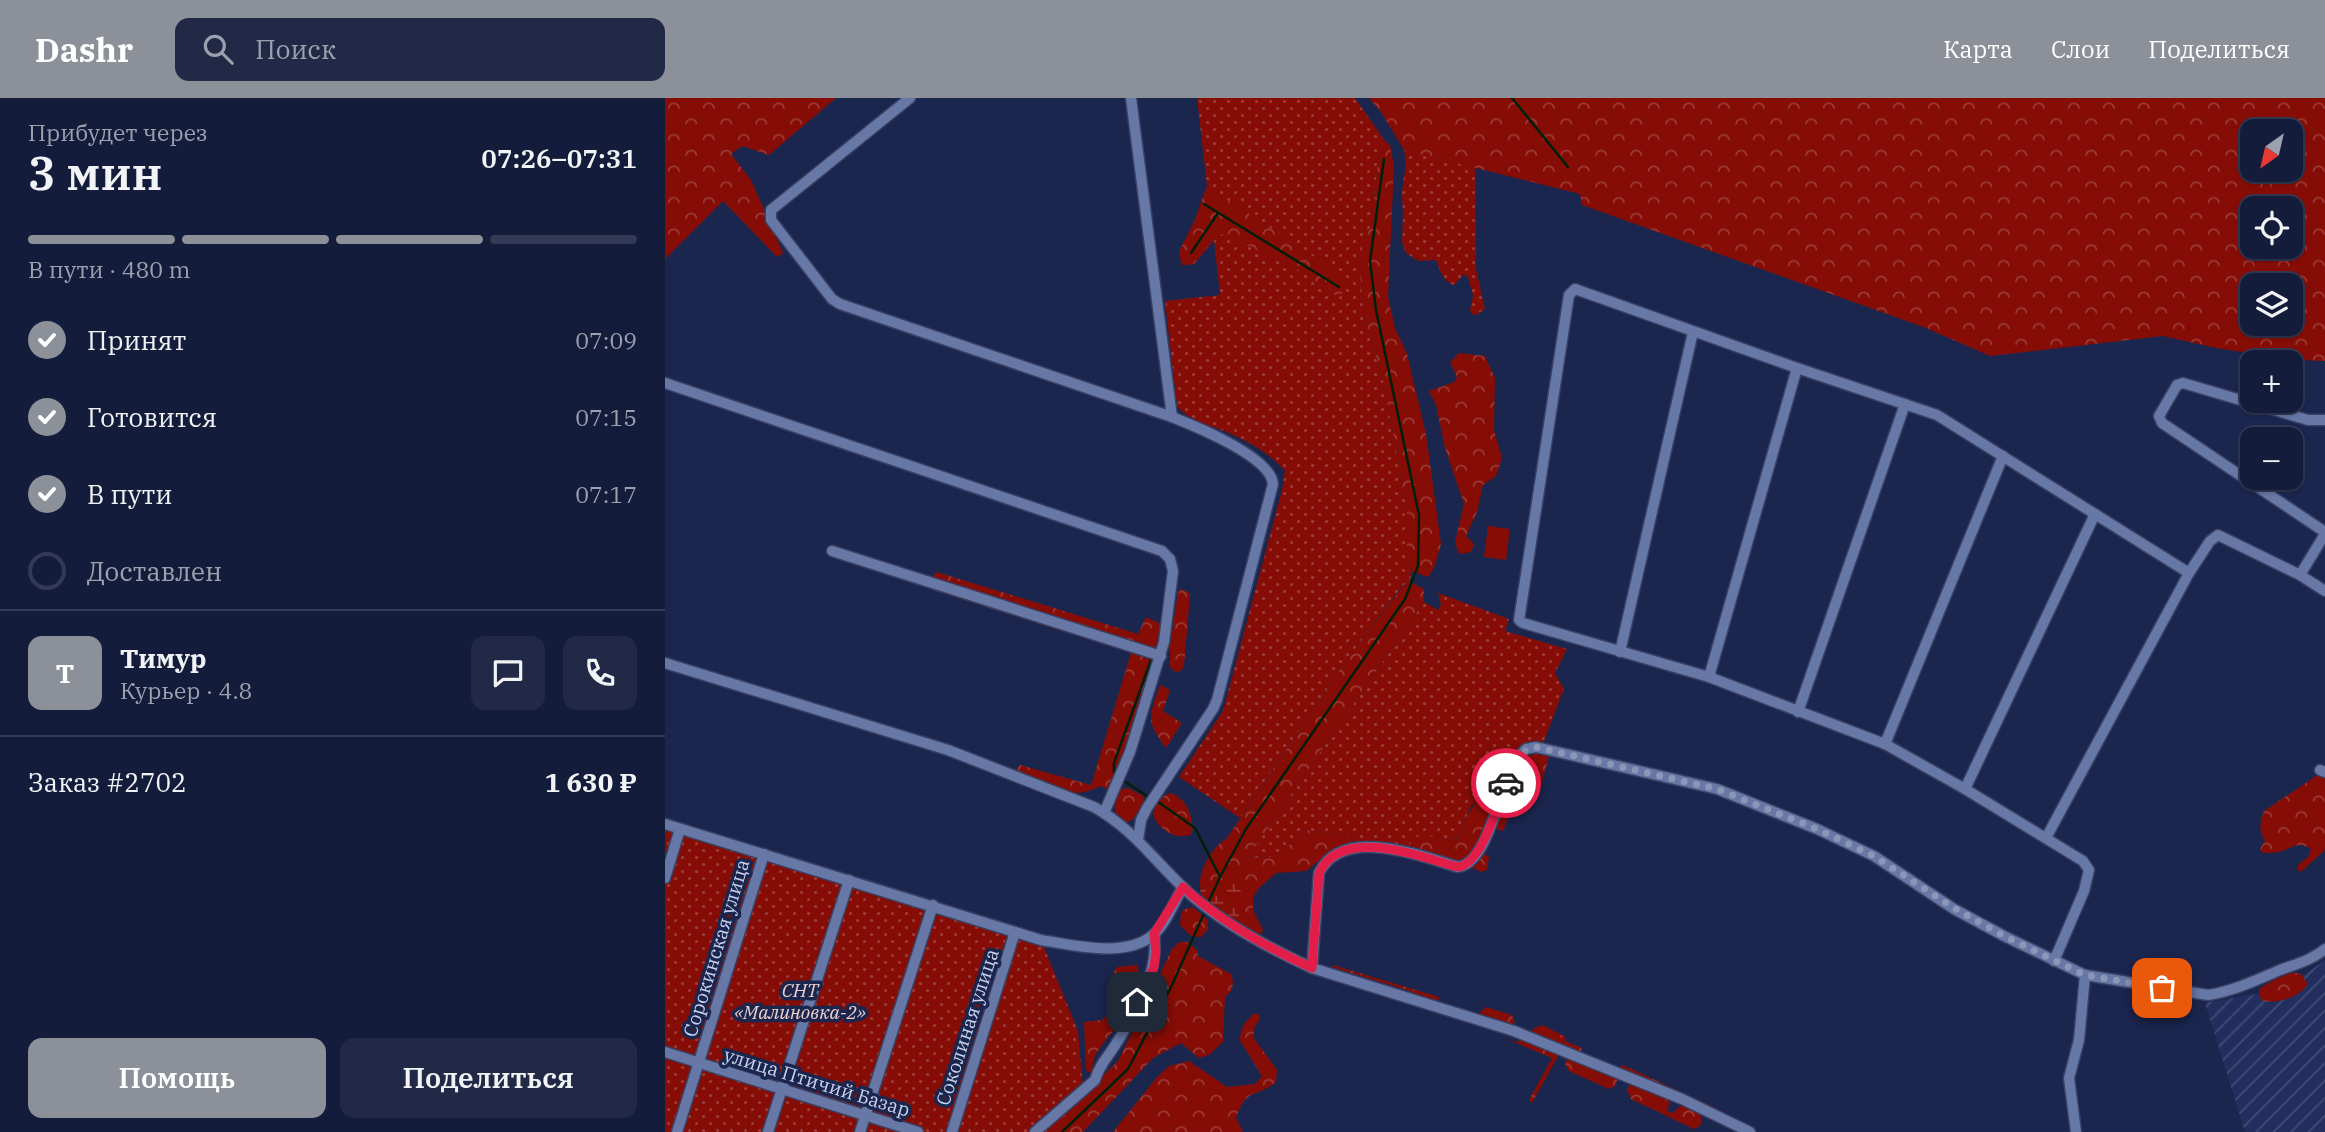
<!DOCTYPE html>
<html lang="ru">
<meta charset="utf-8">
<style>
:root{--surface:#141c3b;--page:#212946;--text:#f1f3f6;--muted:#9da1af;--line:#333a55;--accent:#8c9099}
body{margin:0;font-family:"IBM Plex Serif",serif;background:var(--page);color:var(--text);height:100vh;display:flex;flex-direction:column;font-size:26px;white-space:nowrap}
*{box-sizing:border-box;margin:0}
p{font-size:23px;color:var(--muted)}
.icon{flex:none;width:38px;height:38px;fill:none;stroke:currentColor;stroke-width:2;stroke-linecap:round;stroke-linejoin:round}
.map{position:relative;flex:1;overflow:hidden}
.side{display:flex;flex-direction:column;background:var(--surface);width:665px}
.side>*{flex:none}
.needle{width:46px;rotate:214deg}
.fabs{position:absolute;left:1575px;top:21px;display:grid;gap:14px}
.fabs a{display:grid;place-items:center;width:63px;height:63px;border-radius:14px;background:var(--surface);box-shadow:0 2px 5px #0004,0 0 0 2px var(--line);font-size:35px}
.pin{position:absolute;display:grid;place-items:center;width:60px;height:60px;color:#fff;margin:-30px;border-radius:14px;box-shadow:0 4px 10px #0006}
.courier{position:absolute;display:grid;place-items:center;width:70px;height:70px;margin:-35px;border:5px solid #e11d48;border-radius:50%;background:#fff;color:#222;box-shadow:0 2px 9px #0007}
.headline em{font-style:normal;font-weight:600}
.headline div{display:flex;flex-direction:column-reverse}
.headline{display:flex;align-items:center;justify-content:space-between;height:119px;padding:0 28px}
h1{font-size:46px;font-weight:600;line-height:52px}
.bar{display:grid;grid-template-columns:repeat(4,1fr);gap:10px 7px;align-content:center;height:84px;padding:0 28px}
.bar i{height:9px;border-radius:5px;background:var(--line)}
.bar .active{background:var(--accent)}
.bar p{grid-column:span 4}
.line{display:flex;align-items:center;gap:18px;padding:0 28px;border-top:2px solid var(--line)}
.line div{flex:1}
.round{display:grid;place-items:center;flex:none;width:74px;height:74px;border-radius:14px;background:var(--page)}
ol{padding:0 28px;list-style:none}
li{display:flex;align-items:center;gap:21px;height:77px}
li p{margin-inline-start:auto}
li .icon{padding:7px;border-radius:50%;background:var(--accent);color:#fff;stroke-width:4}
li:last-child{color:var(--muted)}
li i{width:38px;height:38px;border:4px solid var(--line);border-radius:50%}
.button{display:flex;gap:14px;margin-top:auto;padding:14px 28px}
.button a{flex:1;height:80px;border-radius:14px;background:var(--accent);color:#fff;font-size:28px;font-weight:600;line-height:80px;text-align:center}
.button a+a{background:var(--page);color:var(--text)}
header{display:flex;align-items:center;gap:42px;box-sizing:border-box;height:98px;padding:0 35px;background:var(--accent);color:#fff}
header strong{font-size:33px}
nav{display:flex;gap:38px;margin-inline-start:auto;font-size:24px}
.search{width:490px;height:63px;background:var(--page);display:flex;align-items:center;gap:18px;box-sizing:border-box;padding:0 24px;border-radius:14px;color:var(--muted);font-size:26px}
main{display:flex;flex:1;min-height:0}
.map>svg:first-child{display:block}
.industrial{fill:url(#industrial-furrows)}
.grass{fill:url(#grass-dots)}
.forest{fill:url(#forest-crowns);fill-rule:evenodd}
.wetland{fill:url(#wetland-marsh)}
.park{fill:#860d06}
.water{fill:url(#water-waves)}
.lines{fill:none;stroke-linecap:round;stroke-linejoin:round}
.stream{stroke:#001f06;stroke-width:2.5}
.minor-casing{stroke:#394063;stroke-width:13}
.minor{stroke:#6778a7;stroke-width:10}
.done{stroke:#8c96b6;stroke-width:7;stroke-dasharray:0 12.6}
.route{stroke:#e11d48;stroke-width:9}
.labels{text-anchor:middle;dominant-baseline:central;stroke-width:7;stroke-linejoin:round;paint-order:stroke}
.street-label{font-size:19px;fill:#c9d3ed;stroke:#1b264f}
.park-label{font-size:19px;font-style:italic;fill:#f0d0cb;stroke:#1b264f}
</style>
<header>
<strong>Dashr</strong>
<div class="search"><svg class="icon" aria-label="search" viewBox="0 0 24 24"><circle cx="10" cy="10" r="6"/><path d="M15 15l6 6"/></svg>Поиск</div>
<nav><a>Карта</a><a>Слои</a><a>Поделиться</a></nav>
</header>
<main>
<section class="side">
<div class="headline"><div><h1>3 мин</h1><p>Прибудет через</p></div><em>07:26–07:31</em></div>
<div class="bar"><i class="active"></i><i class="active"></i><i class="active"></i><i></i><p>В пути · 480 m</p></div>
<ol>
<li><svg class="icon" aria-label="check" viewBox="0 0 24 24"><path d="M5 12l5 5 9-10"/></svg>Принят<p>07:09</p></li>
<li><svg class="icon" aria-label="check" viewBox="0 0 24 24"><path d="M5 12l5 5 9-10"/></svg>Готовится<p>07:15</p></li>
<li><svg class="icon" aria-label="check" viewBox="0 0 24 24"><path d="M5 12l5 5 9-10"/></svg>В пути<p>07:17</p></li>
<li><i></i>Доставлен</li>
</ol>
<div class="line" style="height:126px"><b class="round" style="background:var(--accent);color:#fff">Т</b><div><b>Тимур</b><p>Курьер · 4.8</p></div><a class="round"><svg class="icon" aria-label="chat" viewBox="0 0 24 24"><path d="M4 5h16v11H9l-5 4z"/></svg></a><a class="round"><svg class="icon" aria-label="phone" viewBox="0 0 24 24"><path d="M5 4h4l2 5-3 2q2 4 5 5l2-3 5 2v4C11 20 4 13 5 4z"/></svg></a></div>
<div class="line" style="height:91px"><div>Заказ #2702</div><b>1 630 ₽</b></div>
<div class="button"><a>Помощь</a><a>Поделиться</a></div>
</section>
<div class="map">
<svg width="1660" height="1034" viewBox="0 0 1660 1034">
<defs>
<pattern id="industrial-furrows" width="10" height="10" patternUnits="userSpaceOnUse" patternTransform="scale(1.75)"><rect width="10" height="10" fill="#222f5e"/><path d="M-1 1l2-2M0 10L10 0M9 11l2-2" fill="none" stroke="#414c75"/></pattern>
<pattern id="grass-dots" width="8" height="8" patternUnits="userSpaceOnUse" patternTransform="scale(1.75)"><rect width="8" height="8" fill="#860d06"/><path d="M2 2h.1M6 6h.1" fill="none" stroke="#9b3b37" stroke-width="1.8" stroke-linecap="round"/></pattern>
<pattern id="forest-crowns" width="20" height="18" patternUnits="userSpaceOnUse" patternTransform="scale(1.75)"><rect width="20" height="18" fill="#860d06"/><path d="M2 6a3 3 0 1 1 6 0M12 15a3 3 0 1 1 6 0" fill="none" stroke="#9b3b37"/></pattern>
<pattern id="wetland-marsh" width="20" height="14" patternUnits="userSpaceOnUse" patternTransform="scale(1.75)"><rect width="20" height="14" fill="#860d06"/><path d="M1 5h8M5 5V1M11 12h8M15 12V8" fill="none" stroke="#9b3b37"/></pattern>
<pattern id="water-waves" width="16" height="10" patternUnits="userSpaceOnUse" patternTransform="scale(1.75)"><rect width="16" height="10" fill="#001f06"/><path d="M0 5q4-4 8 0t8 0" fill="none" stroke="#243f2b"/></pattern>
</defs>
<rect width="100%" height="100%" fill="#1b264f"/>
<path class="industrial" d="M 1660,862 L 1660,1034 L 1580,1034 L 1540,905 L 1591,896 L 1635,880 Z"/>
<g class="grass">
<path d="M 532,0 L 690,0 L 720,43 L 715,46 L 706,127 L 696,149 L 698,213 L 718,282 L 742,411 L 742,458 L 746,473 L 745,484 L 738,487 L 677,568 L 575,720 L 514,679 L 558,613 L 617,392 L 620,373 C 607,358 588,346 570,338 C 552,328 525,325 512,308 L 500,203 L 555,197 L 549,142 L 529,166 L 517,167 L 514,154 L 530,122 L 542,88 Z"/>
<path d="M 739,52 L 810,69 L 811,171 L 820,211 L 811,217 L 807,216 L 805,212 L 808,198 L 803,179 L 799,176 L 789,187 C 777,183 775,172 771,162 L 753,163 L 741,155 L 737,144 L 738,117 L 737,94 L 741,65 Z"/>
<path d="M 773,495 L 844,521 L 840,533 L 902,551 L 890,575 L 899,591 L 877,648 L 847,662 L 834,687 L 806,708 L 793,739 L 787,743 L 769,738 L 744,750 L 688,743 L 685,738 L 640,732 C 618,753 615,763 583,759 L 759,504 L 773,512 L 776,507 Z"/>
<path d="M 0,726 L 376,842 L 413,933 L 420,1012 L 397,1034 L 0,1034 Z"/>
</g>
<g class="forest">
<path d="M 0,0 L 171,0 L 104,57 L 77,48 L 66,56 L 86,82 L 118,155 L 112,159 L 58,103 L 0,161 Z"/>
<path d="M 704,0 L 1660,0 L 1660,263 L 1630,262 L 1551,250 L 1498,238 L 1325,258 L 1261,230 L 917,107 L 915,96 L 739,52 L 716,14 ZM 1587,33 L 1626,33 L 1626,72 L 1587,72 ZM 1587,110 L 1626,110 L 1626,149 L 1587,149 ZM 1587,187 L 1626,187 L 1626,226 L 1587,226 Z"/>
<path d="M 720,43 L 725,47 L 729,68 L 723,199 L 730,230 L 742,256 L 761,336 L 776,446 L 769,470 L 763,479 L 746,473 L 742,459 L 742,411 L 718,282 L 698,213 L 695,170 L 696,149 L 706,127 L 715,45 Z"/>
<path d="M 542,88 L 664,169 L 680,184 L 681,188 L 674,200 L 640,175 L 607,161 L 560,135 L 549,141 L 529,166 L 517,167 L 514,154 L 530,122 Z"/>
<path d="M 794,255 L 820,258 L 830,280 L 829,332 L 837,360 L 831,378 L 818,387 L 812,414 L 801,438 L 809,446 L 806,454 L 794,456 L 790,444 L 799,406 L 780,350 L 771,307 L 764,293 L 789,284 L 792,279 L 785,264 Z"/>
<path d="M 272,474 L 473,536 L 481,519 L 499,527 L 473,622 L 447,689 L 443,691 L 435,688 C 405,705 382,687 353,676 L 352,671 L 355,667 L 426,687 L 466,555 L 268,492 L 264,482 Z"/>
<path d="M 745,484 L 759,491 L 759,504 L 583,759 C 613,764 620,751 640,732 L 685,738 L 688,743 L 660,758 L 641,773 L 611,775 L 594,790 L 588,799 L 588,812 L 598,832 L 596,836 L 593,837 L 538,800 C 528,779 545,751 562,740 L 677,568 L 739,487 Z"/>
<path d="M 516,491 L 525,495 L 519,569 L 514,574 L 509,573 L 505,569 L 505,547 L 513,495 Z"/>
<path d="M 495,587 L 505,592 L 498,613 L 517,625 L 501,650 C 480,621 484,620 495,587 Z"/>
<path d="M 872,656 L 884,658 L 873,699 L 861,705 L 850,702 L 838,733 L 821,728 L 811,751 L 824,759 L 822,772 L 816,774 L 796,764 L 744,750 L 747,739 L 769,738 L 787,743 L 793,740 C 802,718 810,696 834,687 L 845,691 C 852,675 854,657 872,656 Z"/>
<path d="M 1654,676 L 1660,679 L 1660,752 L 1637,773 L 1633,773 L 1633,767 L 1643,759 L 1646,751 C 1633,743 1629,749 1617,753 C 1611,755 1604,755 1598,755 L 1595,751 L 1600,743 C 1593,732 1595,725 1599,713 Z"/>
<path d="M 463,690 L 478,698 L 480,704 L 467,722 L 460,725 C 445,712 449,708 455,691 Z"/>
<path d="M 505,695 C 522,700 529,719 527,736 C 511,743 494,732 488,717 C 490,708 495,698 505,695 Z"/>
<path d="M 522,810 L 529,810 L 543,822 L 543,831 L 536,839 L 526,838 L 515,827 L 516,814 Z"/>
<path d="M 514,844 L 523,844 L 532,852 L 533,858 L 566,876 L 568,883 L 567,892 L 560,899 L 558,944 L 544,957 L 534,960 L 516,945 L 488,960 L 418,1034 L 380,1034 L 453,963 L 507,851 Z"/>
<path d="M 472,867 L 476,884 L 466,909 L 459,923 L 443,939 L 430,957 L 426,975 L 421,972 L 419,924 L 437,922 L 447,914 L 449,897 L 442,886 L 452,869 Z"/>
<path d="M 668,867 L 774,899 L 773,904 L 796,922 L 748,905 L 756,899 L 745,893 L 667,869 Z"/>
<path d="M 1626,875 L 1635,875 L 1643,886 C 1634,899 1614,906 1598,903 L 1594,898 L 1594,891 L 1612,880 Z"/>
<path d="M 821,909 L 847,917 L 850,925 L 843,929 L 827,923 L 819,930 L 803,924 L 802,919 L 812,917 Z"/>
<path d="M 589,915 L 594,917 L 595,921 L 590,928 L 588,939 L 612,972 L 611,984 C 591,1001 582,988 571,1020 L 578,1034 L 448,1034 L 492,979 L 504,968 L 524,963 L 562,989 L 590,986 L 597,978 L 574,941 L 579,926 Z"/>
<path d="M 877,927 L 901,939 L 900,943 L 917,950 L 913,961 L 940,972 L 944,978 L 958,967 L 1014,993 L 1012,998 L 1006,1001 L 1002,1013 L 1008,1015 L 1025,998 L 1051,1010 L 1049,1013 L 1034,1013 L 1037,1023 L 1035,1028 L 1029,1031 L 966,1001 L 962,992 L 966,984 L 954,979 L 949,989 L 944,991 L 904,973 L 900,966 L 905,955 L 896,953 L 867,1005 L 864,1002 L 887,960 L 837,939 L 851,944 L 865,938 L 868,931 Z"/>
</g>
<path class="wetland" d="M 560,782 L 572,786 L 579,798 L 572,825 L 538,800 L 535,793 L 543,783 Z"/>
<path class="park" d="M 823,428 L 845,431 L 841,462 L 819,459 Z"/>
<path class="water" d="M 863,678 L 873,679 L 875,683 L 870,698 L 866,702 L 859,701 L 855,696 L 859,682 Z"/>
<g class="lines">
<g class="stream">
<path d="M 847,0 L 903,69"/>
<path d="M 539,106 L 674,189"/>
<path d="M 526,155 L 553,115"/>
<path d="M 449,674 L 449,665 L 486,562"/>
<path d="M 459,683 L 482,698"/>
<path d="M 492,703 L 530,730 L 555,779 L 543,805"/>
<path d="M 555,779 L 581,731 L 740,501 L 753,468 L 754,417 L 711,212 L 705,163 L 719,61"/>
<path d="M 397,1034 L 463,971 L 507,887 L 540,813"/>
</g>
<g class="minor-casing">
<g id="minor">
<path d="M 245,0 L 106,112 L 106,122 L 167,201 L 175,206 L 507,319 C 530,328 606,359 608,386 L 552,602 L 548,611 L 482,710 L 476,722 L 473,742"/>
<path d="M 466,0 L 507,319"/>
<path d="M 0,285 L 497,453 L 505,461 L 508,473 L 499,544 L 465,654 L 439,715"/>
<path d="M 1660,322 L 1643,322 L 1518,285 L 1512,287 L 1494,318 L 1497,325 L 1660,434"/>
<path d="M 167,453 L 496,558"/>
<path d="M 1524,475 L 1545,443 L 1553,437 L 1635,477 L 1660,493"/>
<path d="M 1635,477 L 1660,436"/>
<path d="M 955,554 L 1028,234"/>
<path d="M 0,565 L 283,652 L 429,709 C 471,732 496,772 532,802 C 566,830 608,852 647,870 L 849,933 L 1017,1001 L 1085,1034"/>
<path d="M 1044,579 L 1132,270"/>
<path d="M 1133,614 L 1240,306"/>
<path d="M 1220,646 L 1338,358"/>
<path d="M 1655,672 L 1660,674"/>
<path d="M 1300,691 L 1430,416"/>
<path d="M 0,726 L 376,842 C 408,847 462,861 489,836 C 502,824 509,804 518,789"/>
<path d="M 1381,740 L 1524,475 L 1272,317 L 1132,270 L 910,191 L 904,197 L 854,522 L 858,525 L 1044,579 L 1220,646 L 1300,691 L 1418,763 L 1424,772 L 1419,793 L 1389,863"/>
<path d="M 0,780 L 15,731"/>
<path d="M 647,870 L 654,775 C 677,727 756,758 793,769 C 827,765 835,673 861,651 L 871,649 L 1052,691 L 1152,731 L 1209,758 L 1289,811 L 1339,838 L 1420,877 L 1543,897 C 1569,893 1591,882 1615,872 C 1631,866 1647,862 1660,851"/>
<path d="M 0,954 L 253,1034"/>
<path d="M 12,1034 L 99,756"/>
<path d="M 103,1034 L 184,782"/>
<path d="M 195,1034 L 268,807"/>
<path d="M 287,1034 L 350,834"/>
<path d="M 370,1034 L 430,982 C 434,968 441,961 449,949 C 469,918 495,874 489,836"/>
<path d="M 1411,1034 L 1404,980 L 1414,942 L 1420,877"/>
</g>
</g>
<use href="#minor" class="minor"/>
</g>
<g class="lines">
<path class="done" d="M 841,685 C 848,669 852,652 871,649 L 1052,691 L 1152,731 L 1209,758 L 1289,810 L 1339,838 L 1420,877 L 1497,890"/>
<path class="route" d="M 472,904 L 489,869 L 491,853 L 489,836 L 518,789 C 555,823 601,849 647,870 L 654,775 C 677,727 755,759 793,769 C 817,766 833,706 841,685"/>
</g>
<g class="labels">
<g class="street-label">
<text transform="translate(51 850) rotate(-73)">Сорокинская улица</text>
<text transform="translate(302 929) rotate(-72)">Соколиная улица</text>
<text transform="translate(152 984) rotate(17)">улица Птичий Базар</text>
</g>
<g class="park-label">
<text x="135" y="892">СНТ<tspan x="135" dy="22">«Малиновка-2»</tspan></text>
</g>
</g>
</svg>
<div class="fabs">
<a><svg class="needle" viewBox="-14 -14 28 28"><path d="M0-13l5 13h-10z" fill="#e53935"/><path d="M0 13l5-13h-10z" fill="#9da1af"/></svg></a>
<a><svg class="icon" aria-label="locate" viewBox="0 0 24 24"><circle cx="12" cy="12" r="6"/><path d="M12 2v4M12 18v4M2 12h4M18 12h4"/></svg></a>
<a><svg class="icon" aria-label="layers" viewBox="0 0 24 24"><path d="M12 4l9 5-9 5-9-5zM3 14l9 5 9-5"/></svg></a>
<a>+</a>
<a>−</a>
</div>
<div class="pin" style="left:1497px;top:890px;background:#ea580c"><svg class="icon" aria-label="bag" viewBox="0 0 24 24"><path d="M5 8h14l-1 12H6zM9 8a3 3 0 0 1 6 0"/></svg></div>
<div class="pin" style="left:472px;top:904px;background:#1f2937"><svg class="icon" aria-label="home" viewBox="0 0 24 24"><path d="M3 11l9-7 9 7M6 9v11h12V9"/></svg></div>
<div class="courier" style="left:841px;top:685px"><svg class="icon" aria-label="car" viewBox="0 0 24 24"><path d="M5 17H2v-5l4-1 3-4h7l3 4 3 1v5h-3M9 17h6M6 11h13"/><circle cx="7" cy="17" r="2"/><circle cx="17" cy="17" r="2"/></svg></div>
</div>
</main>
